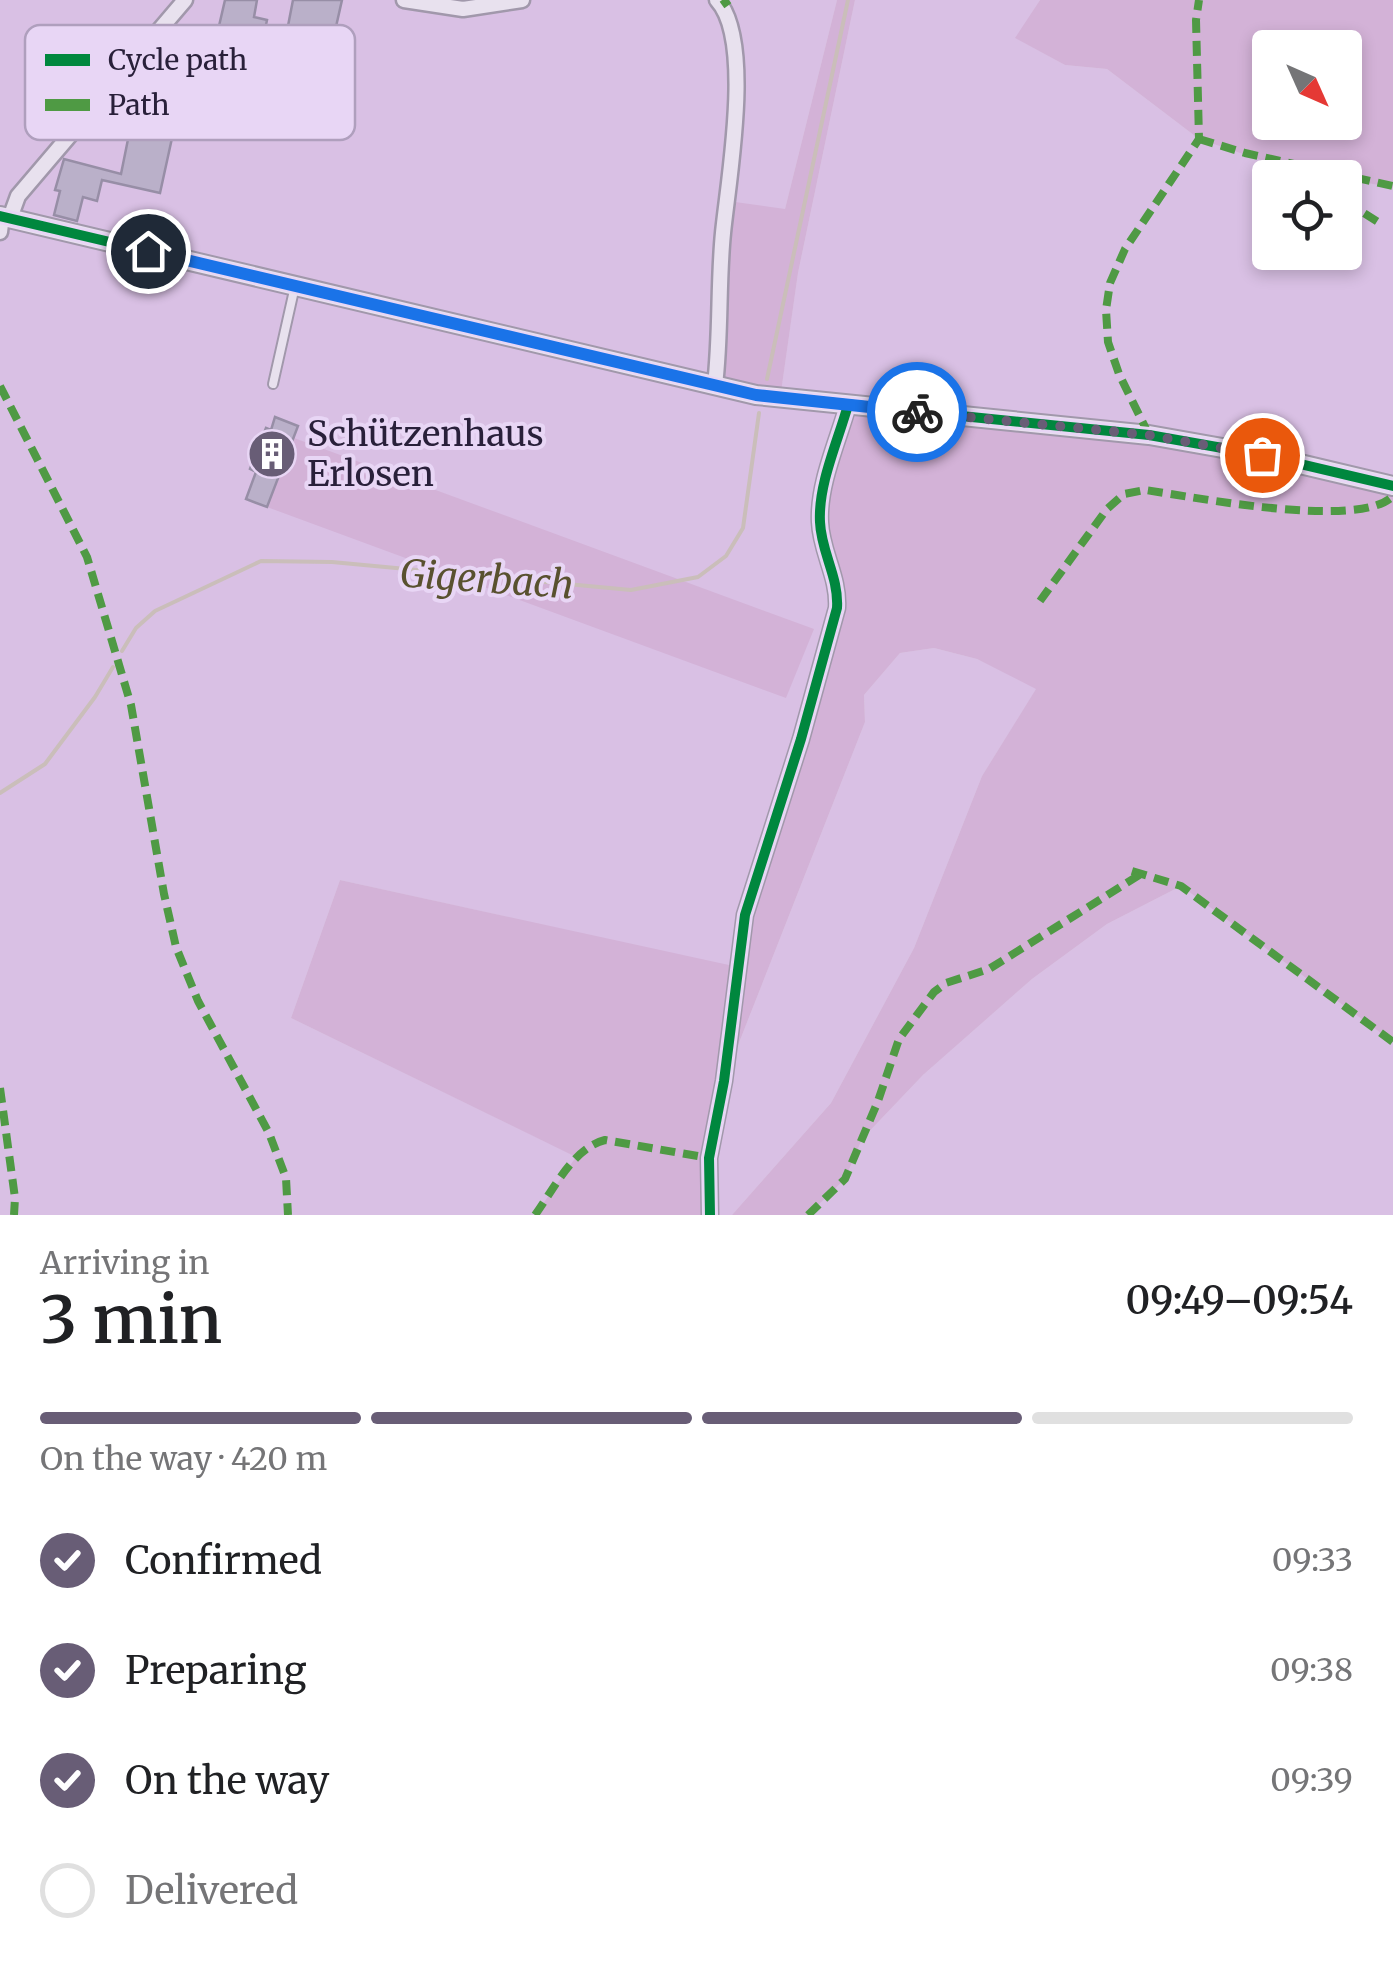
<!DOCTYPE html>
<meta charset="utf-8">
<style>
:root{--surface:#fff;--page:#f6f6f6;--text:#202124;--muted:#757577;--line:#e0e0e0;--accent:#685d76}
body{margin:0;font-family:Merriweather,serif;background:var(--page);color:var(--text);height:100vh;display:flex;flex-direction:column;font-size:38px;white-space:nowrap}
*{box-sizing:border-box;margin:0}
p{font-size:32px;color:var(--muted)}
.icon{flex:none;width:55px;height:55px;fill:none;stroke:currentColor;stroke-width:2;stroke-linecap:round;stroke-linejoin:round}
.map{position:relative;height:1215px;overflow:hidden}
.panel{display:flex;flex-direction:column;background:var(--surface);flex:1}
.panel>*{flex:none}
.needle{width:65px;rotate:135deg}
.tools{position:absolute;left:1252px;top:30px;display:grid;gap:20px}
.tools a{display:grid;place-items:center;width:110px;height:110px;border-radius:10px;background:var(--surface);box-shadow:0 5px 15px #0003;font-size:50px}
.pin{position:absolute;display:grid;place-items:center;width:85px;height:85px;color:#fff;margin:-42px;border:5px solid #fff;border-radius:50%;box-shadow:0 2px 10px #0007}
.courier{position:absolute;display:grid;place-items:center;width:100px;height:100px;margin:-50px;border:8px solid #1a73e8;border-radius:50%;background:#fff;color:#222;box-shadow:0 2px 12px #0007}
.overview em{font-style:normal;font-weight:600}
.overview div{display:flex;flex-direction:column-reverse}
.overview{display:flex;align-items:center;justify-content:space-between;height:170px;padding:0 40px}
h1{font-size:65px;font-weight:600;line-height:75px}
.bar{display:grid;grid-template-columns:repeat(4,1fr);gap:15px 10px;align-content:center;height:120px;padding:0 40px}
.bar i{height:12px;border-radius:8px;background:var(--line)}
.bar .current{background:var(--accent)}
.bar p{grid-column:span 4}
ol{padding:0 40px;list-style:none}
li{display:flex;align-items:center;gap:30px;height:110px}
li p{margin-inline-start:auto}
li .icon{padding:10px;border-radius:50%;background:var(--accent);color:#fff;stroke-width:4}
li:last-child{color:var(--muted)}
li i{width:55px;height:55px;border:5px solid var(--line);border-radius:50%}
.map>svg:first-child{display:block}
.farmland{fill:#d9c0e4}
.green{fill:#d3b2d7;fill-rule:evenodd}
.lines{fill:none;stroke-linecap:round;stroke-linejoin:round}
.stream{stroke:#cabeba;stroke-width:4}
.building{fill:#bab0c9;stroke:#978ea6;stroke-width:2.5}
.service-casing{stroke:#a198ab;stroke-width:12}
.minor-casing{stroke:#a198ab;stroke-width:19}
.tertiary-casing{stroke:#a198ab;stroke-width:22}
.service{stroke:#e8e1ee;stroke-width:8}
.minor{stroke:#e8e1ee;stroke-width:14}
.tertiary{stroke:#e8e1ee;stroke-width:18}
.quiet{stroke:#4f9a44;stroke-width:8;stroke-dasharray:15 8;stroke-linecap:butt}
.cycleway-casing{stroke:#e8d6f5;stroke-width:16}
.cycleway{stroke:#00873e;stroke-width:10}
.done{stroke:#685d76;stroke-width:10;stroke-dasharray:0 18}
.route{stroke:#1a73e8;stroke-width:12}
.labels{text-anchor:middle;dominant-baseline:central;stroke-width:8;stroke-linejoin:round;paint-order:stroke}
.poi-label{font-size:35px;fill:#29203a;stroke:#e8d6f5;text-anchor:start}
.water-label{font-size:38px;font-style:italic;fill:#59512f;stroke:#e8d6f5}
.key{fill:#e8d6f5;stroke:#af9fbd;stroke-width:2.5}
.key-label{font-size:28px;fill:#29203a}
</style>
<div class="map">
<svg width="1393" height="1215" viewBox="0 0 1393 1215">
<rect width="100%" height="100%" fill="#dccfe5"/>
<g class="farmland">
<path d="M 0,0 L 837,0 L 785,209 L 780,398 L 798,273 L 855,0 L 1040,0 L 1016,38 L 1065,65 L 1107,69 L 1199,139 L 1272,164 L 1340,177 L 1270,178 L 1270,252 L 1345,252 L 1345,178 L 1393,188 L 1393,486 L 838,587 L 738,968 L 340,880 L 291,1018 L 577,1157 L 535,1215 L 0,1215 Z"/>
<path d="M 934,648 L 977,659 L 1037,688 L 982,776 L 914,948 L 831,1103 L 732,1215 L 710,1215 L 724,1081 L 865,722 L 864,695 L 900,653 Z"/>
<path d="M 1181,886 L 1393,1042 L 1393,1215 L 808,1215 L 845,1179 L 862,1139 L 923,1075 L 1032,979 L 1107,924 Z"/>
</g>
<g class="green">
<path d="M 837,0 L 855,0 L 798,273 L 780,399 L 715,385 L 728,201 L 785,209 Z"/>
<path d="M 1040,0 L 1393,0 L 1393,188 L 1272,164 L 1199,139 L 1107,69 L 1065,65 L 1015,38 ZM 1270,48 L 1345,48 L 1345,122 L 1270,122 Z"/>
<path d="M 848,405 L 1149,435 L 1393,486 L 1393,1042 L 1181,886 L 1107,924 L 1032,979 L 923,1075 L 862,1139 L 845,1179 L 808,1215 L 732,1215 L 831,1103 L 914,948 L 982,776 L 1036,689 L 977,659 L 934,648 L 900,653 L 864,695 L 865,722 L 724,1081 L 709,1158 L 710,1215 L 535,1215 L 576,1157 L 291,1018 L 340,880 L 738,967 L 837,608 L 820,523 Z"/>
<path d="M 294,438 L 814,629 L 786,698 L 267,507 Z"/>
</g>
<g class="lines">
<g class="stream">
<path d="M 767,379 L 848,0"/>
<path d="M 122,651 L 136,628 L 155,611 L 261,561 L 332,562 L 631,590 L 698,577 L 726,556 L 743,528 L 759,413"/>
<path d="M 0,793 L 45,764 L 95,697 L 113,667"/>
</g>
</g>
<g class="building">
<path d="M 225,0 L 257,0 L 254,17 L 267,20 L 264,35 L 219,26 Z"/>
<path d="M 293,0 L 342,0 L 333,40 L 287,31 Z"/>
<path d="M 151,67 L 186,74 L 160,193 L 102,180 L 97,201 L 83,197 L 77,221 L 54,215 L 60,191 L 55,190 L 64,159 L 121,174 L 141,75 L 149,77 Z"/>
<path d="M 275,417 L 298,426 L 267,507 L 246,499 L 256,472 L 250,469 L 266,428 L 271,430 Z"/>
</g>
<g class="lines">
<g class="service-casing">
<path id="service" d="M 273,384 L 295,286"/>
</g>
<g class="minor-casing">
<g id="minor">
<path d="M 404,0 L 463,9 L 522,0"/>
<path d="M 10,218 L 18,196 L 185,0"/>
<path d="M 0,232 L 2,216"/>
<path d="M 715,385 C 721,335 718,283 723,233 C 728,181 754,40 717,0"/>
<path d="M 710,1215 L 709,1158 L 724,1081 L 745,915 L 801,739 L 837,608 C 839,577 821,552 820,522 C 818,484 838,441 848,405"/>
</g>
</g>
<g class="tertiary-casing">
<path id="tertiary" d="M 0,216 L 756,395 L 1149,435 L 1262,455 L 1393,486"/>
</g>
<use href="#service" class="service"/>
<use href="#minor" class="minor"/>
<use href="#tertiary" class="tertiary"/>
<g class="quiet">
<path d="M 722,5 L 729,0"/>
<path d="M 1199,139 L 1245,153 L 1393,186"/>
<path d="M 1345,201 L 1378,222"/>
<path d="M 0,386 L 87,557 L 131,705 L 164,894 L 176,947 L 198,1001 L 269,1133 L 286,1178 L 288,1215"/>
<path d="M 1149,435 L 1119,374 L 1108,342 L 1106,310 L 1110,283 L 1125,249 L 1199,139 L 1196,20 L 1199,0"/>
<path d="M 1040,601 L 1107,509 L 1124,494 L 1145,490 C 1195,497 1359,530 1393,496"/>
<path d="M 1132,871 L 1181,886 L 1393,1042"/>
<path d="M 0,1088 L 15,1198 L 14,1215"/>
<path d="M 535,1215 C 554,1189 573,1148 605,1140 L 709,1158"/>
<path d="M 808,1215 L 845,1179 L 878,1101 L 899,1039 L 934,992 L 946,983 L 989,969 L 1141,874"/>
</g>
<g class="cycleway-casing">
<g id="cycleway">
<path d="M 0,216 L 756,395 L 1149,435 L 1262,455 L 1393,486"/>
<path d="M 710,1215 L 709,1158 L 724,1081 L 745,915 L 801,739 L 837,608 C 839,577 821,552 820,522 C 818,484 838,441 848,405"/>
</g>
</g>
<use href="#cycleway" class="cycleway"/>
</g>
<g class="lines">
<path class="done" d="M 917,412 L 1148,435 L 1262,455"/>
<path class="route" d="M 148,251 L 756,395 L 917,412"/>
</g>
<defs>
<g id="building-disc" transform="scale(2.5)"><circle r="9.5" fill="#685d76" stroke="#e8d6f5"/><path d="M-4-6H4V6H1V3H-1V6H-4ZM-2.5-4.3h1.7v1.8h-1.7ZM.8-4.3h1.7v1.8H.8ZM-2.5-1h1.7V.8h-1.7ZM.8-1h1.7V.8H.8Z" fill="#fff"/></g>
</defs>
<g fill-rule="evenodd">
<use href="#building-disc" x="272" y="454"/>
</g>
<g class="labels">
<g class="poi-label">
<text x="307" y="434">Schützenhaus<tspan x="307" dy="40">Erlosen</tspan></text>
</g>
<g class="water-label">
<text transform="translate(487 579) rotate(4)">Gigerbach</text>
</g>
</g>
<rect x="25" y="25" width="330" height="115" rx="15" class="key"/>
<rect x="45" y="54" width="45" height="12" fill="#00873e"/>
<rect x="45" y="99" width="45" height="12" fill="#4f9a44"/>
<g class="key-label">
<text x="108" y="70">Cycle path</text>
<text x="108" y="115">Path</text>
</g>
</svg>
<div class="tools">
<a><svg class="needle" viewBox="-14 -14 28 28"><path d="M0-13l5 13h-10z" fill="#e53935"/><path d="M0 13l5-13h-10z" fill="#757577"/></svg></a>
<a><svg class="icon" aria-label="locate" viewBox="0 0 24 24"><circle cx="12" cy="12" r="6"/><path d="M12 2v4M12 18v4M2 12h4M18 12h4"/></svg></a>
</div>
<div class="pin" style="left:1262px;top:455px;background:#ea580c"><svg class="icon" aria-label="bag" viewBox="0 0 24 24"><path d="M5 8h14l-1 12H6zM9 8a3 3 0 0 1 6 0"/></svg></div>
<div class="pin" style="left:148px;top:251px;background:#1f2937"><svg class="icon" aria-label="home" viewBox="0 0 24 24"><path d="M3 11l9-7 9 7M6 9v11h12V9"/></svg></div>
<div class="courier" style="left:917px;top:412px"><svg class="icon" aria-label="bike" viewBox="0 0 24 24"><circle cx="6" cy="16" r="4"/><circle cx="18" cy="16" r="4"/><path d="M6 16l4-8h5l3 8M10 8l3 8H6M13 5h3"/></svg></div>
</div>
<section class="panel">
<div class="overview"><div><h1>3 min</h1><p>Arriving in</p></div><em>09:49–09:54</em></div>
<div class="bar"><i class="current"></i><i class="current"></i><i class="current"></i><i></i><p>On the way · 420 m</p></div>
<ol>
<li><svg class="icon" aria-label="check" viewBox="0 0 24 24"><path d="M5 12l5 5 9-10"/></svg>Confirmed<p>09:33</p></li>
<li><svg class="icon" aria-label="check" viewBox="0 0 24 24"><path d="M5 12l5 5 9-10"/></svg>Preparing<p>09:38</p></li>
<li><svg class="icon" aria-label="check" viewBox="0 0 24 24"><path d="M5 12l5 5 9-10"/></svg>On the way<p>09:39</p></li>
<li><i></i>Delivered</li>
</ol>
</section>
